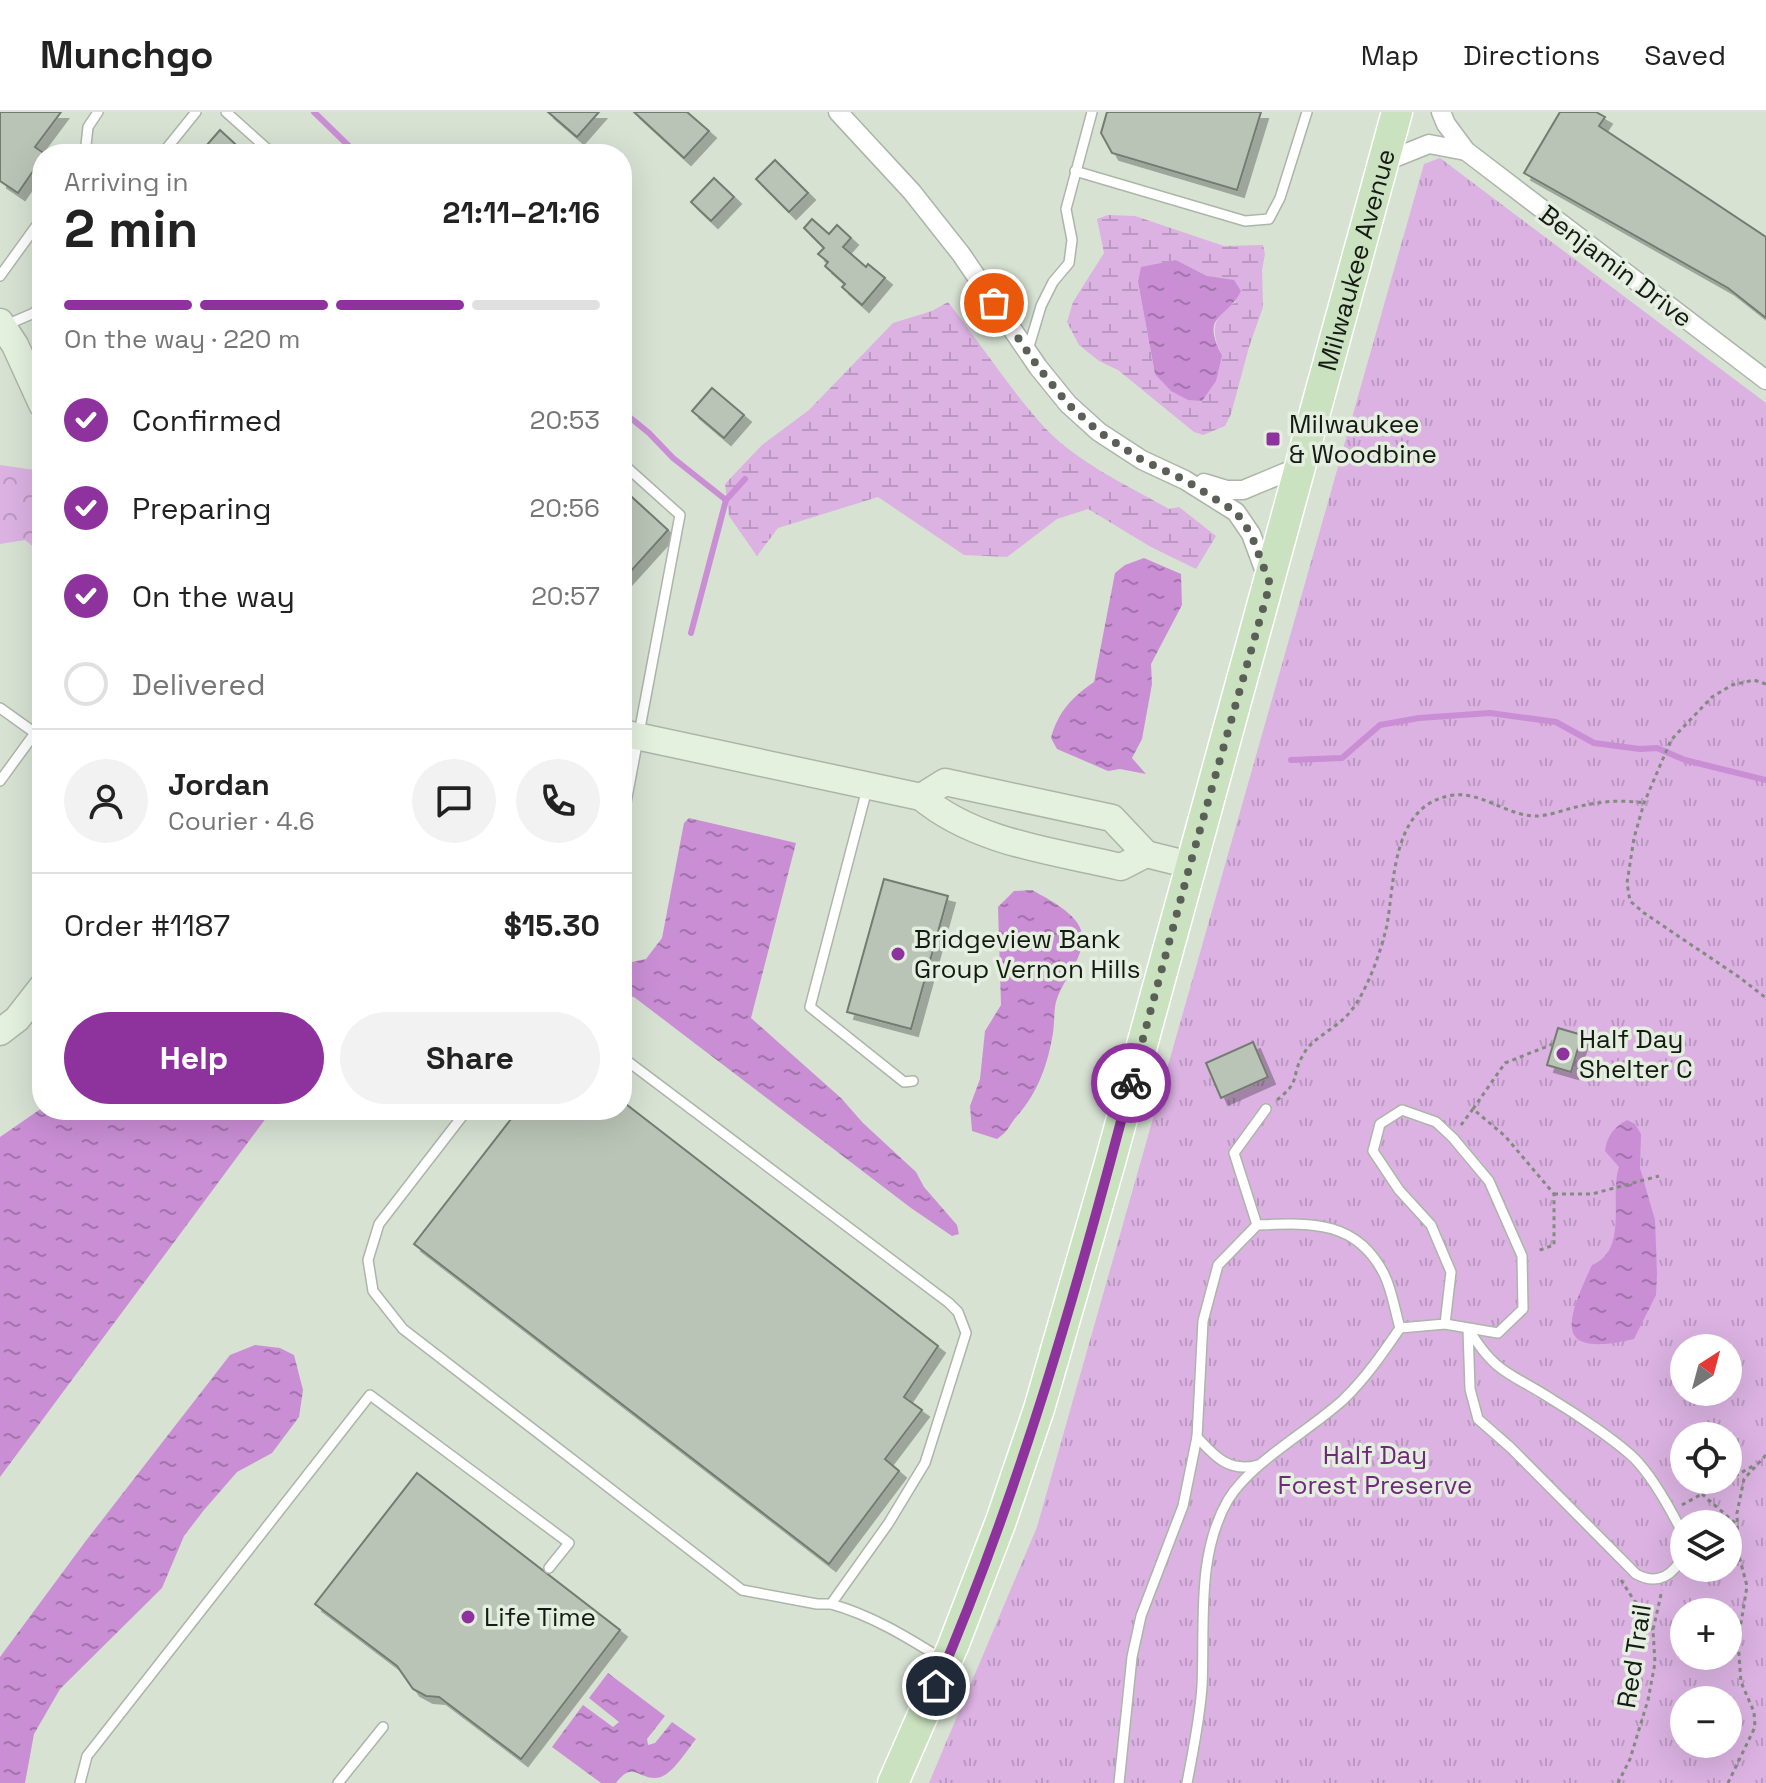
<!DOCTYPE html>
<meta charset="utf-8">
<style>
:root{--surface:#fff;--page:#f2f2f2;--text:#222;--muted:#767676;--line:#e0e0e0;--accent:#8e339e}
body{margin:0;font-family:"Space Grotesk",sans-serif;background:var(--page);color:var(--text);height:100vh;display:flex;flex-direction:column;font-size:30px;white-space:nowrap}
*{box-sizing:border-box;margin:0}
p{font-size:26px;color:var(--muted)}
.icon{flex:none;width:44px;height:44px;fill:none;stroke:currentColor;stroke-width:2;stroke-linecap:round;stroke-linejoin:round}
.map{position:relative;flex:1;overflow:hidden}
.details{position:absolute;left:32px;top:32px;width:600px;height:976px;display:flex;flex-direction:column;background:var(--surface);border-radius:32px;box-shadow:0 8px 32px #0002}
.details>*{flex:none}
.needle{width:52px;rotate:36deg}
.controls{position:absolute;left:1670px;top:1222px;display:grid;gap:16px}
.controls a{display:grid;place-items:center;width:72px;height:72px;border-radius:50%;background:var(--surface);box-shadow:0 8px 32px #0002;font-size:40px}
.pin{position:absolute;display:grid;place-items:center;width:68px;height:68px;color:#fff;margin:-34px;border:4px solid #fff;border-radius:50%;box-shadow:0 2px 8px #0007}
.courier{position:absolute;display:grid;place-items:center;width:80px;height:80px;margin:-40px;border:6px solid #8e339e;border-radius:50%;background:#fff;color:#222;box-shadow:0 2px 10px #0007}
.summary em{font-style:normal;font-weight:800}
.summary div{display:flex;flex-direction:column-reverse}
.summary{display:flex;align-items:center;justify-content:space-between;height:136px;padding:0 32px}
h1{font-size:52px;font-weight:800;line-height:60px}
.bar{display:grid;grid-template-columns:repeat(4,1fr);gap:12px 8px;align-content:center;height:96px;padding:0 32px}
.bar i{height:10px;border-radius:6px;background:var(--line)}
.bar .selected{background:var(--accent)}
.bar p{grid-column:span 4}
.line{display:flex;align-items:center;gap:20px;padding:0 32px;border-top:2px solid var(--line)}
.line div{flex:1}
.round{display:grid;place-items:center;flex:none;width:84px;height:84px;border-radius:42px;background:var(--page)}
ol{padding:0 32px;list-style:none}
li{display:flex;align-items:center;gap:24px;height:88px}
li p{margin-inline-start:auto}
li .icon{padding:8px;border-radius:50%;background:var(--accent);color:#fff;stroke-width:4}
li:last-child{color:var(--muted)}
li i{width:44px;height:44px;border:4px solid var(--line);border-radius:50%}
.action{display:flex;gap:16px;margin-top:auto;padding:16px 32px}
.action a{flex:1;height:92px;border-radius:48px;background:var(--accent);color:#fff;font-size:32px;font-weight:800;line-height:92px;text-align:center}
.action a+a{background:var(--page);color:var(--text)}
header{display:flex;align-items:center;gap:48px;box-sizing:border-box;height:112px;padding:0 40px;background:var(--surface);border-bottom:2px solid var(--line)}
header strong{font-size:38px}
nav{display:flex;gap:44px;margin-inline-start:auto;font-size:28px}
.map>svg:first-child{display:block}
.forest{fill:url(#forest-crowns)}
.wetland{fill:url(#wetland-marsh);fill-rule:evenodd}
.park{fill:url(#park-tufts);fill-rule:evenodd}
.water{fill:url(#water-ripples)}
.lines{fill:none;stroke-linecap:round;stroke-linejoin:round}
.stream{stroke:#ca8ed5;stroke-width:6}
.building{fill:#bac4b6;stroke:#737c6f;stroke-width:2;filter:url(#shadow)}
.lane-casing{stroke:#acb6a8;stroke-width:12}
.street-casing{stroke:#acb6a8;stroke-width:21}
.secondary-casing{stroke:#acb6a8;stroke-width:29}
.primary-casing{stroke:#fff;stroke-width:33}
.path{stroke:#838b81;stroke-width:3;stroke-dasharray:4 4;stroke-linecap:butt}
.lane{stroke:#fff;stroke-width:9}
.street{stroke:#fff;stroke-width:18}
.secondary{stroke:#e4f1df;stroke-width:26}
.primary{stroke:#cae2bf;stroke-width:30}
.done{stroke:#5a6058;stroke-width:8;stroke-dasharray:0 14.4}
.route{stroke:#8e339e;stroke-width:10}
.poi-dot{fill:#8e339e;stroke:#e5efe0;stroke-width:3}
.labels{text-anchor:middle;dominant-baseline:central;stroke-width:7;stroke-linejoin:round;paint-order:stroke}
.street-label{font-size:26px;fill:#161a15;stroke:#e5efe0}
.poi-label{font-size:26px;fill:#161a15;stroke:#e5efe0;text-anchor:start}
.park-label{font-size:26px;fill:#70287d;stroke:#e5efe0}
</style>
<header>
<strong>Munchgo</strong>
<nav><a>Map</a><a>Directions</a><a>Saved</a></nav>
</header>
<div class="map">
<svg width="1766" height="1671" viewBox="0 0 1766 1671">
<defs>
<pattern id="forest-crowns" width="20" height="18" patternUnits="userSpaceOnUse" patternTransform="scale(2)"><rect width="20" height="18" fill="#dbb2e2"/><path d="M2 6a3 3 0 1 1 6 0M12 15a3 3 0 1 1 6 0" fill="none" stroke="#bb98c1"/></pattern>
<pattern id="wetland-marsh" width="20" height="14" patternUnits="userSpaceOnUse" patternTransform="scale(2)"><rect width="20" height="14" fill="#dbb2e2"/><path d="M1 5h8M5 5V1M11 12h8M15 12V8" fill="none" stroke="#bb98c1"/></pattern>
<pattern id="park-tufts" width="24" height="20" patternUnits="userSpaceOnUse" patternTransform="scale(2)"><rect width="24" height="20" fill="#dbb2e2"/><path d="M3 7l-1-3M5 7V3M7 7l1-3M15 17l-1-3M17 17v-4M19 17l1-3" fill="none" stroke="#bb98c1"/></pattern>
<pattern id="water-ripples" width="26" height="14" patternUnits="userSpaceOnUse" patternTransform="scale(2)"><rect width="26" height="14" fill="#ca8ed5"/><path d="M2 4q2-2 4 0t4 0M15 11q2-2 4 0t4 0" fill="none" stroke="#a373ac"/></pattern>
<filter id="shadow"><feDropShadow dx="7" dy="7" stdDeviation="0" flood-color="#0004"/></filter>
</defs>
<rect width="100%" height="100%" fill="#d7e2d3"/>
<path class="forest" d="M 0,353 L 42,359 L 42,442 L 25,428 L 0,432 Z"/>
<g class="wetland">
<path d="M 1108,103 L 1135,104 L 1224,134 L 1263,133 L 1265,142 L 1262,158 L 1263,195 L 1249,235 L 1231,302 L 1225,314 L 1203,323 L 1194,320 L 1118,258 L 1099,249 L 1079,233 L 1067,210 L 1073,190 L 1104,141 L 1097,107 ZM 1176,148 L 1207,164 L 1236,190 C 1212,203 1210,220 1222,243 L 1155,262 L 1138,170 Z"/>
<path d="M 948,190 C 981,232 1010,278 1046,317 C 1077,350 1130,375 1169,397 L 1179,395 L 1216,424 L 1196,457 L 1151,435 L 1088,397 L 1057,407 L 1007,445 L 964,443 L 878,385 L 778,416 L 757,444 L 729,404 L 725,372 L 762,333 L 809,298 L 893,211 L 932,199 Z"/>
</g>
<path class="park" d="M 1440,46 L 1766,291 L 1766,1671 L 929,1671 L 1037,1415 L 1424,52 ZM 1684,1236 L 1728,1236 L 1728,1280 L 1684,1280 ZM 1684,1324 L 1728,1324 L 1728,1368 L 1684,1368 ZM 1684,1412 L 1728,1412 L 1728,1456 L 1684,1456 ZM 1684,1500 L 1728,1500 L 1728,1544 L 1684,1544 ZM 1684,1588 L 1728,1588 L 1728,1632 L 1684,1632 Z"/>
<g class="water">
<path d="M 1176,148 L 1207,164 L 1234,168 L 1241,179 C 1227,208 1200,201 1222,243 L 1216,269 L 1202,289 L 1188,288 L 1171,279 L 1155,262 L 1138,170 L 1141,155 Z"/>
<path d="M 1144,446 L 1181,462 L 1182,493 L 1151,552 L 1152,572 L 1142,627 L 1132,646 L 1146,662 L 1120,657 L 1108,659 L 1057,637 L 1051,626 C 1058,600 1072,585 1094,570 L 1115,461 L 1125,453 Z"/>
<path d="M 689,706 L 796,731 L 751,906 L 841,986 L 863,1011 L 916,1060 L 924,1075 L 957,1113 L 959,1122 L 952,1124 L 911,1096 L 634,885 L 622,883 L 622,852 L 646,847 L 662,826 L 684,711 Z"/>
<path d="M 1032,778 C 1048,787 1079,802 1082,822 C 1086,842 1065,866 1058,884 C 1053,895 1055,909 1053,921 C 1048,951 1038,981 1017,1004 C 1009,1013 1009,1019 997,1027 L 972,1019 L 970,994 L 980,967 L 985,919 L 1001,893 L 998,795 L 1014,779 Z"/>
<path d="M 42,996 L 42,998 L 272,998 L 0,1365 L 0,1025 Z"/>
<path d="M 1627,1008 L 1635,1012 L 1641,1022 L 1640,1056 L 1655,1108 L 1657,1162 L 1656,1183 L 1634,1227 C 1553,1246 1565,1211 1592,1153 C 1629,1138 1609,1085 1619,1055 L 1605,1039 C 1607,1024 1614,1015 1627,1008 Z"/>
<path d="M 255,1233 L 280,1236 L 294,1243 L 303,1278 L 299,1305 L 272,1341 L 237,1360 L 204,1398 L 184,1424 L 162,1476 L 60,1577 L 34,1622 L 25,1671 L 0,1671 L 0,1545 L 85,1430 L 230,1243 Z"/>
<path d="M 608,1561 L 665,1604 L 647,1627 L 648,1633 L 655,1631 L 672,1610 L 696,1627 C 687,1638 674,1660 661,1665 C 640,1671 634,1646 616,1671 L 601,1671 L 552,1635 L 583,1593 L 613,1615 L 619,1610 L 589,1586 Z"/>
</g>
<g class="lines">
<g class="stream">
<path d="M 314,0 L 357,42"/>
<path d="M 622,299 L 649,321 L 673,346 L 726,388"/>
<path d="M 691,521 L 726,388 L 745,367"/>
<path d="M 1291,648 L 1342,646 L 1380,613 L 1419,606 L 1490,601 L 1556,610 L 1594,631 L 1640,637 L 1657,636 L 1685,648 L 1766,668"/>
</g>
</g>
<g class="building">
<path d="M 0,0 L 61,0 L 35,35 L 45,42 L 42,42 L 42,46 L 18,81 L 0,69 Z"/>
<path d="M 548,0 L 599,0 L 577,25 Z"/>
<path d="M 634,0 L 687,0 L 709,19 L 684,46 Z"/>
<path d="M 1107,0 L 1261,0 L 1237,78 L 1112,41 L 1101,21 Z"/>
<path d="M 1560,0 L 1596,0 L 1605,5 L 1599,14 L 1766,125 L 1766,206 L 1728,176 L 1524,61 Z"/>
<path d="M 220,18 L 246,42 L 199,42 Z"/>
<path d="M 775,48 L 808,81 L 789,100 L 756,67 Z"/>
<path d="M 714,66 L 734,85 L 711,109 L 691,90 Z"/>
<path d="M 812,107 L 829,122 L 837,113 L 851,126 L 843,135 L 866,155 L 868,152 L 885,166 L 862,193 L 842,175 L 845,172 L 825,154 L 828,150 L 818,142 L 824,136 L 804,116 Z"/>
<path d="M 712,276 L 744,303 L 724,326 L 692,299 Z"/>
<path d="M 622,376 L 668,418 L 622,469 Z"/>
<path d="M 884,767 L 948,784 L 911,917 L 847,900 Z"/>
<path d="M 1558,916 L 1582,923 L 1571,960 L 1547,953 Z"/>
<path d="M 1253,930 L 1268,965 L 1221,986 L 1206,951 Z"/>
<path d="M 622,989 L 938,1234 L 904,1285 L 922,1298 L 885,1347 L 899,1359 L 829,1452 L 414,1132 L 518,998 L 622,998 Z"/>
<path d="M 417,1361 L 620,1518 L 521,1647 L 439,1585 L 426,1584 L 413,1577 L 397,1554 L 315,1492 Z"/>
</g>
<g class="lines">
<g class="lane-casing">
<g id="lane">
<path d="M 226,0 L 273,42"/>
<path d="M 85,42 L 88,15 L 98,0"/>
<path d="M 162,42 L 196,0"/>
<path d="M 1075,59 L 1245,109 L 1269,107 L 1280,86 L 1307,0"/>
<path d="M 0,164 L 42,106"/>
<path d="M 6,213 L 34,201 L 42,192"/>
<path d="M 1028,238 L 1041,194 L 1053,170 L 1069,151 L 1072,128 L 1066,97 L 1092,0"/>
<path d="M 622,351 L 680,403 L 622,712"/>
<path d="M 0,596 L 42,626"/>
<path d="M 0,669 L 35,621"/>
<path d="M 867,677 L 810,895 L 904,970 L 913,969"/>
<path d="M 467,998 L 379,1112 L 368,1148 L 373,1179 L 403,1217 L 742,1478 L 817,1492 L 831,1492 L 888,1412 L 925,1351 L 966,1221 L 958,1200 L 949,1191 L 622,945"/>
<path d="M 1257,1113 L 1234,1041 L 1266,997"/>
<path d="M 1400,1216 L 1445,1212 L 1498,1221 L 1523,1197 L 1522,1144 L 1489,1069 L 1453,1026 L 1436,1010 L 1402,998 L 1380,1012 L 1373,1039 L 1399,1078 L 1431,1113 L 1451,1160 L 1445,1212"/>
<path d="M 1468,1217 L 1470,1277 L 1478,1307 L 1511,1336 L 1636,1462 C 1658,1474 1674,1463 1684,1442"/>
<path d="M 1469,1218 C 1497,1264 1512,1261 1553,1288 C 1576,1302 1615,1328 1634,1346 C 1654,1366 1672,1400 1684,1424"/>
<path d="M 1197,1325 C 1215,1345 1230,1361 1258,1353"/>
<path d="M 831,1492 C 871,1503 907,1525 942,1547"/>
<path d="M 80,1671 L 87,1644 L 370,1283 L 569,1431 L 549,1456"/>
<path d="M 338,1671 L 383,1615"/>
<path d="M 1119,1671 L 1132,1545 L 1141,1504 L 1183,1394 L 1197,1325 L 1203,1209 L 1218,1153 L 1257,1113 C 1309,1111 1356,1107 1384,1162 C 1392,1178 1395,1199 1400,1216 C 1383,1241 1365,1267 1343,1288 C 1309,1319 1251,1350 1228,1388 C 1196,1443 1205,1513 1202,1574 C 1200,1606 1193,1639 1187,1671"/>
</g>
</g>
<g class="street-casing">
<g id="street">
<path d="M 838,0 L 912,80 L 961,142 L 1038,255 L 1068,292 L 1099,320 L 1142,348 L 1185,368 L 1236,400 L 1251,422 L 1268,468"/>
<path d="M 1441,0 L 1446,12 L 1466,39 L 1766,268"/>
<path d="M 1384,50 L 1429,32 L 1466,39"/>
<path d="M 1204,371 L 1227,378 L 1243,378 L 1301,354"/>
</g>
</g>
<g class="secondary-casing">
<g id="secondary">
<path d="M 0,210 L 15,233 L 42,292"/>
<path d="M 622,621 L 921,685"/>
<path d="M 1146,742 L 1121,755 C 1053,739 976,731 921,685 L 945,670 L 1112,706 L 1146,742 L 1190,753"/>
<path d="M 0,920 L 17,907 L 42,875"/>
</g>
</g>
<g class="primary-casing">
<g id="primary">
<path id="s1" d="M 893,1671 L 953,1534 L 1001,1409 L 1039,1297 L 1109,1054 L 1397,0"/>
</g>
</g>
<g class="path">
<path d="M 1766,572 L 1754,568 L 1732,573 L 1712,585 L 1671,628 L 1644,691 L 1634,726 L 1627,771 L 1630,789 L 1644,801 L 1739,865 L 1766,886"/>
<path d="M 1277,988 C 1302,968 1290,966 1303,943 C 1310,929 1328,920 1340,910 C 1354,899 1363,881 1370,865 C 1377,849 1383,830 1387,813 C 1395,767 1392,691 1454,683 C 1482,680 1508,704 1536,704 C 1547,704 1561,699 1572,696 C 1596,690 1619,687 1644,691"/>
<path d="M 1473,997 L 1505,951 L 1553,932"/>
<path d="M 1461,1013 L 1473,997 L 1505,1024 L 1554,1082 L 1554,1133 L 1537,1139"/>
<path d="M 1554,1082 L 1592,1082 L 1659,1064"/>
<path d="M 1728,1368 L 1753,1354"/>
<path d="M 1702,1382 L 1735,1411"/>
<path d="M 1682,1393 L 1727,1368"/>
<path d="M 1728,1438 L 1738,1440"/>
<path d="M 1621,1468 L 1653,1518"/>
<path d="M 1618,1671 L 1630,1647 L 1648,1588 L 1655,1551 L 1653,1518 L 1662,1478"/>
<path d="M 1728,1671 L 1755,1615 L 1754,1600 L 1741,1570 L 1738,1530 L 1747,1474 L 1738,1440 L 1737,1401 L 1744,1367 L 1766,1343"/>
</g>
<use href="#lane" class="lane"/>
<use href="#street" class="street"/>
<use href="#secondary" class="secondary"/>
<use href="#primary" class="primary"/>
</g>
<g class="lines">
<path class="done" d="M 994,191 L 1038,255 L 1068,292 L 1099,320 L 1142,348 L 1185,368 L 1236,400 L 1251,422 L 1270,472 L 1190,753 L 1131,971"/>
<path class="route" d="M 936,1574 C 1020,1379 1078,1175 1131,971"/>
</g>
<g class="poi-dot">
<rect x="1265" y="319" width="16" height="16" rx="4"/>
<circle cx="898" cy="842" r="8"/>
<circle cx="1563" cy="942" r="8"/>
<circle cx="468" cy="1505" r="8"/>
</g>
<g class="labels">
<g class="street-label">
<text stroke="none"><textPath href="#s1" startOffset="1594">Milwaukee Avenue</textPath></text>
<text transform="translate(1616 154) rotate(37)">Benjamin Drive</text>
<text transform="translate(1634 1544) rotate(-81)">Red Trail</text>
</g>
<g class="poi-label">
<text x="1289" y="312">Milwaukee<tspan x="1289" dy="30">&amp; Woodbine</tspan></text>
<text x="914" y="827">Bridgeview Bank<tspan x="914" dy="30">Group Vernon Hills</tspan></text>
<text x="1579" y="927">Half Day<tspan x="1579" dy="30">Shelter C</tspan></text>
<text x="484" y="1505">Life Time</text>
</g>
<g class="park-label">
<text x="1375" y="1343">Half Day<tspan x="1375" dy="30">Forest Preserve</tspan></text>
</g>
</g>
</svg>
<div class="controls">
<a><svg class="needle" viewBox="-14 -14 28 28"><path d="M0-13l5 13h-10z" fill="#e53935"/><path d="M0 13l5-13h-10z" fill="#767676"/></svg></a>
<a><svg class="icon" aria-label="locate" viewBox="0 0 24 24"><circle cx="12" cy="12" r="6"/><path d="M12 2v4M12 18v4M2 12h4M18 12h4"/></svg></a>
<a><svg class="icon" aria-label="layers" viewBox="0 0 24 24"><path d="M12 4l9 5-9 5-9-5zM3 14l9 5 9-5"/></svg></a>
<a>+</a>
<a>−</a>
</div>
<div class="pin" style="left:994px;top:191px;background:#ea580c"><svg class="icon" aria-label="bag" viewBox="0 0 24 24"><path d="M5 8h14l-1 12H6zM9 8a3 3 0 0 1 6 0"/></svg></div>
<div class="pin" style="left:936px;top:1574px;background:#1f2937"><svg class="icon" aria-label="home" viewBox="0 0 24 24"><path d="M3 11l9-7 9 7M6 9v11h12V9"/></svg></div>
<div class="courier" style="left:1131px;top:971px"><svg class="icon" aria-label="bike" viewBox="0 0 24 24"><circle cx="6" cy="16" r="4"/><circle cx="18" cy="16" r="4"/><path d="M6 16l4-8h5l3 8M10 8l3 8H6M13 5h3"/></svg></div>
<section class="details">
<div class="summary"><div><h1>2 min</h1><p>Arriving in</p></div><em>21:11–21:16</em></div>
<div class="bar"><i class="selected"></i><i class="selected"></i><i class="selected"></i><i></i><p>On the way · 220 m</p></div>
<ol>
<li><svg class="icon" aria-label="check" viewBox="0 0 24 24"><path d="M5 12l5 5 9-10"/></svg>Confirmed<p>20:53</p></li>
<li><svg class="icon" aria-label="check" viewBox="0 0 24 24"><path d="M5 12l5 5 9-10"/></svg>Preparing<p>20:56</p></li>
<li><svg class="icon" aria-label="check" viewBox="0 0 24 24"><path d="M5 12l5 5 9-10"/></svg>On the way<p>20:57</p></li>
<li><i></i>Delivered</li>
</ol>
<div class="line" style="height:144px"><a class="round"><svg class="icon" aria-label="person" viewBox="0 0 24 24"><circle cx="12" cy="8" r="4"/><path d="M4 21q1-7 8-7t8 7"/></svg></a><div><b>Jordan</b><p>Courier · 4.6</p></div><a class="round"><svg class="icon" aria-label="chat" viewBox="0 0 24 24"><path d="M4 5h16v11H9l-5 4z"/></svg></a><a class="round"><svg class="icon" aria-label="phone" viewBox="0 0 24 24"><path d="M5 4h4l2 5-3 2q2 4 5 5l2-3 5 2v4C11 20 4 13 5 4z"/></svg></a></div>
<div class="line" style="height:104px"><div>Order #1187</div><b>$15.30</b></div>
<div class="action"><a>Help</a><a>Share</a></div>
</section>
</div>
